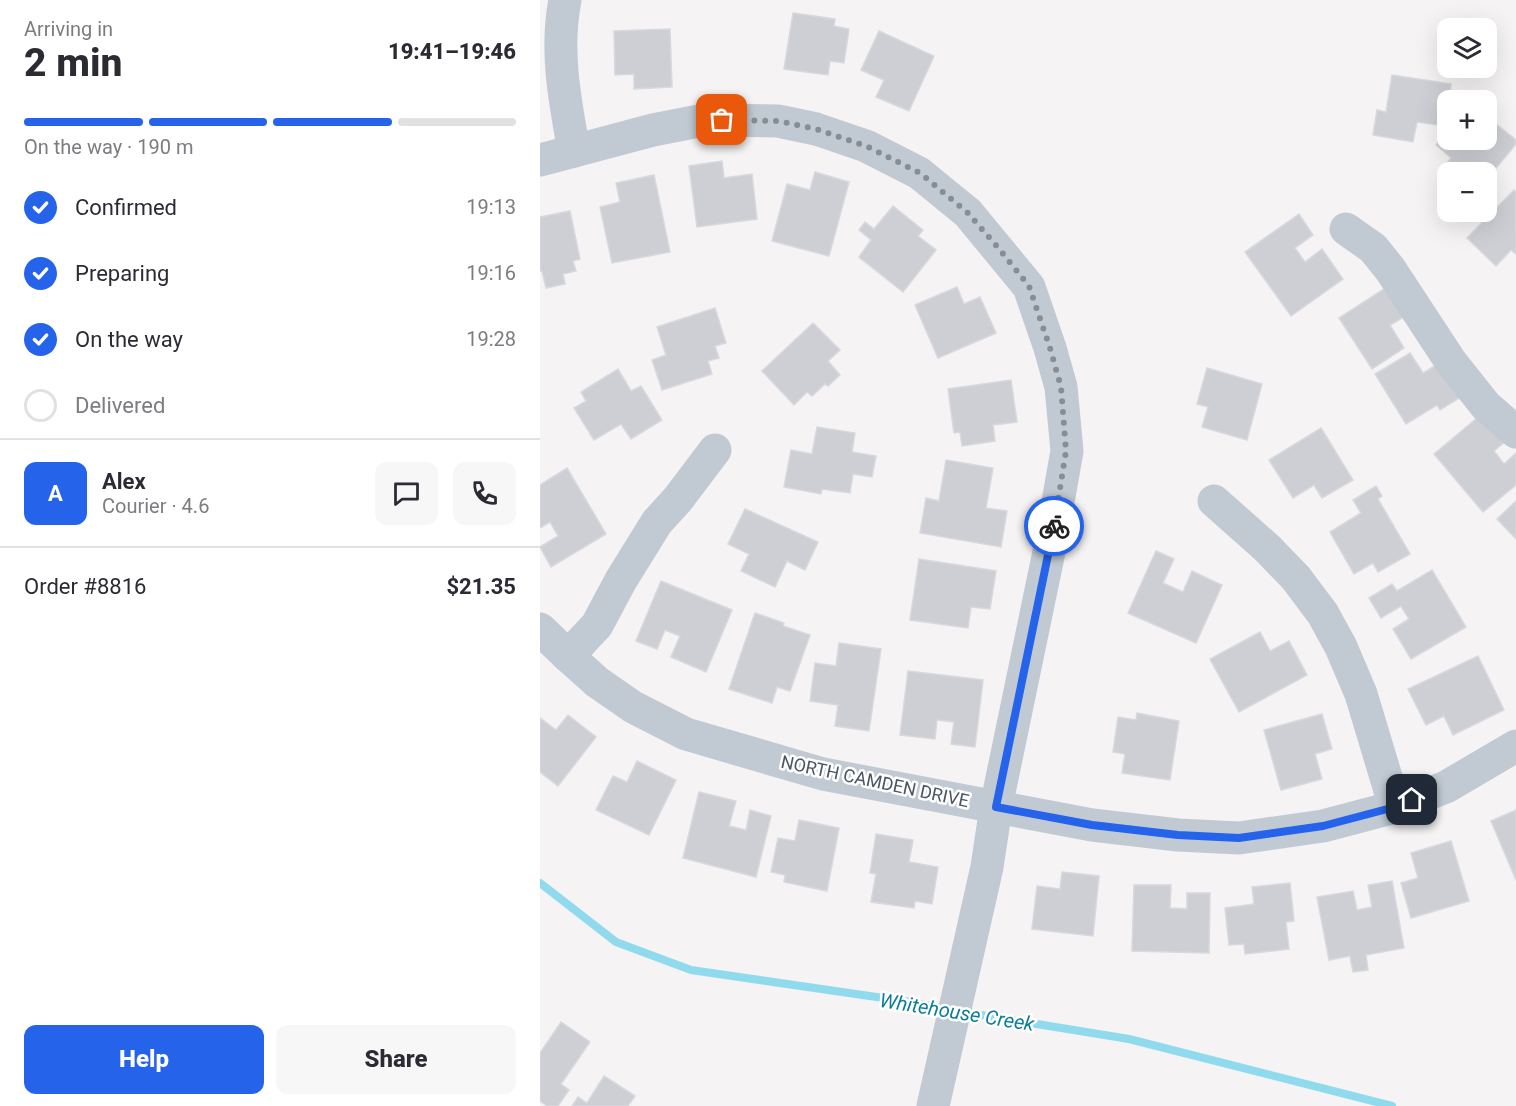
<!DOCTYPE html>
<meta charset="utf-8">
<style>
:root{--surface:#fff;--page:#f7f7f7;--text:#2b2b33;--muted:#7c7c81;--line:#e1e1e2;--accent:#2563eb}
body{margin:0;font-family:Roboto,sans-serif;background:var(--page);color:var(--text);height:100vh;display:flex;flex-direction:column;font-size:22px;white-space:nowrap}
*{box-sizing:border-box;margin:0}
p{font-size:20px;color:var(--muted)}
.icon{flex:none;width:33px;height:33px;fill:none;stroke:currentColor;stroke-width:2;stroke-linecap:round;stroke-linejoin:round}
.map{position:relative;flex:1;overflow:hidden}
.details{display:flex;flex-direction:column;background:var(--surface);width:540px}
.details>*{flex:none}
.fabs{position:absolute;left:897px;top:18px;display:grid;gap:12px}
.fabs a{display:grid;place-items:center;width:60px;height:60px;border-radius:12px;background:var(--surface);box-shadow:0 6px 24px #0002;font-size:30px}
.pin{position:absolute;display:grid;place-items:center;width:51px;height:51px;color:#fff;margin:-26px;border-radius:12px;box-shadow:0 3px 9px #0006}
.courier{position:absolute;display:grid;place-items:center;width:60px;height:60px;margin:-30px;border:4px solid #2563eb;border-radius:50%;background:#fff;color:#222;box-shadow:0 2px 8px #0007}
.summary em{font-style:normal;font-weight:800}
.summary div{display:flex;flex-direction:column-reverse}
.summary{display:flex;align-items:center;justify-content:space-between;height:102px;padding:0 24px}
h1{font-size:39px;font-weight:800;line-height:45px}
.bar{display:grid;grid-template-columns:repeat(4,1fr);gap:9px 6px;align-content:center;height:72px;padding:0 24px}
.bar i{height:8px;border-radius:4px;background:var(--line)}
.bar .selected{background:var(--accent)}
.bar p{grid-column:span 4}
.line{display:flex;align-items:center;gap:15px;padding:0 24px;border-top:2px solid var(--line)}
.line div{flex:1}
.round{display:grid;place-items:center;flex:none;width:63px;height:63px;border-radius:12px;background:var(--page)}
ol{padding:0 24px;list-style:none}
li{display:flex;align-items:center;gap:18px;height:66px}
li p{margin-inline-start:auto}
li .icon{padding:6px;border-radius:50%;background:var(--accent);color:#fff;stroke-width:4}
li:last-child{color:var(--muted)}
li i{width:33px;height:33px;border:3px solid var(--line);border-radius:50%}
.action{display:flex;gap:12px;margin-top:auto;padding:12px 24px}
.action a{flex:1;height:69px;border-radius:12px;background:var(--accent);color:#fff;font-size:24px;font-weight:800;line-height:69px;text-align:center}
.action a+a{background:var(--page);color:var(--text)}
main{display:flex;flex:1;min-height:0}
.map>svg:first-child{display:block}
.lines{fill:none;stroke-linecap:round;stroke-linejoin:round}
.stream{stroke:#90daee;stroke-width:8}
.building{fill:#cdcfd5;stroke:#d7d9de;stroke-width:1.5}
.minor{stroke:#c1cad2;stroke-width:33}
.done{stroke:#868d94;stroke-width:6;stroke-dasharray:0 10.8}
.route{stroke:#2563eb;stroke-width:8}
.labels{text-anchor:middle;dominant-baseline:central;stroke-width:5;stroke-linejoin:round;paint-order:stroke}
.street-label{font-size:18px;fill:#4a5661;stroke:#fff}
.water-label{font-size:20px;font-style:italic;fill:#0c7c9b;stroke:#fff}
</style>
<main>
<section class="details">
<div class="summary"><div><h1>2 min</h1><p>Arriving in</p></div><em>19:41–19:46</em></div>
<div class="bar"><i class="selected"></i><i class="selected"></i><i class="selected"></i><i></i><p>On the way · 190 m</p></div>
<ol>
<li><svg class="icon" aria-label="check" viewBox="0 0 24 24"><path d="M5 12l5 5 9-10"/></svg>Confirmed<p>19:13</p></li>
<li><svg class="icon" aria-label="check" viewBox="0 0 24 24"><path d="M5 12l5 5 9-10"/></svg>Preparing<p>19:16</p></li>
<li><svg class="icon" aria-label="check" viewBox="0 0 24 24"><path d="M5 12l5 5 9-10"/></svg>On the way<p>19:28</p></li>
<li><i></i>Delivered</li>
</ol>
<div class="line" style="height:108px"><b class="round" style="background:var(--accent);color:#fff">A</b><div><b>Alex</b><p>Courier · 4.6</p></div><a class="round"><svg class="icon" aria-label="chat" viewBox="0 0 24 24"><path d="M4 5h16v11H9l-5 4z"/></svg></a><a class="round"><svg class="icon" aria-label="phone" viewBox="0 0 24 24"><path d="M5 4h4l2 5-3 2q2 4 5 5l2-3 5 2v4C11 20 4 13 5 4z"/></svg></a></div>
<div class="line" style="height:78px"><div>Order #8816</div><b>$21.35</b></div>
<div class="action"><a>Help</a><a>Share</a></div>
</section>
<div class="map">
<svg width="976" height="1106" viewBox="0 0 976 1106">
<rect width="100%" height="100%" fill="#f5f3f3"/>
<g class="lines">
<g class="stream">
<path d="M 0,883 L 76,942 L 151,970 L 364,1001 L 408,1009"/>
<path d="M 423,1012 L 589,1039 L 852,1106"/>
</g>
</g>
<g class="building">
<path d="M 253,13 L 295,19 L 294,26 L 309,29 L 304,63 L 290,61 L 288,75 L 244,69 Z"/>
<path d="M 130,29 L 132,87 L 94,89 L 94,74 L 75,75 L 74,31 Z"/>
<path d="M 339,31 L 394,56 L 369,111 L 336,97 L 344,80 L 321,70 Z"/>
<path d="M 852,75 L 911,84 L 909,100 L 908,100 L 905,126 L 877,122 L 873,142 L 833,135 L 837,110 L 846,112 Z"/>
<path d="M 946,116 L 976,140 L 976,144 L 946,180 L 946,172 L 908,172 L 908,181 L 898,174 L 911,158 L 896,145 L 908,130 L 908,140 L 946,140 Z"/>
<path d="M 182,161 L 184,178 L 212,174 L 217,219 L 157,227 L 149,166 Z"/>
<path d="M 275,172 L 309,182 L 289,256 L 232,241 L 247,184 L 270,190 Z"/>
<path d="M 114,175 L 130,252 L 72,263 L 60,207 L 80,202 L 76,183 Z"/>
<path d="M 974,190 L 976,192 L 976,254 L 971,250 L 956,266 L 927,238 Z"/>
<path d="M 353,206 L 383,230 L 378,236 L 396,250 L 363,292 L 319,257 L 331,240 L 319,230 L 325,222 L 334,229 Z"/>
<path d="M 30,211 L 40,259 L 33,261 L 36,271 L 23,274 L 25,284 L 6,288 L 2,271 L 0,271 L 0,217 Z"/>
<path d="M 759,214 L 773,235 L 755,248 L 765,262 L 782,249 L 803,279 L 751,316 L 705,252 Z"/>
<path d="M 850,285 L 869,314 L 850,325 L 864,348 L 832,369 L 799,318 Z"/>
<path d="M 417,287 L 424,304 L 440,297 L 456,333 L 398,358 L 375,305 Z"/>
<path d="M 175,308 L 186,343 L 175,346 L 179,358 L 168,361 L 172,374 L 122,390 L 112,360 L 126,355 L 117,327 Z"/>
<path d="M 273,323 L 300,350 L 288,361 L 300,375 L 288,386 L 285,384 L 272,396 L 267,392 L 254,405 L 222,371 Z"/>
<path d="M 870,353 L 883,373 L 903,361 L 924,395 L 900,410 L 897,405 L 866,424 L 835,374 Z"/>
<path d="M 667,368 L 722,384 L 707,440 L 662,427 L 668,407 L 657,404 Z"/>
<path d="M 78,369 L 91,391 L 101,386 L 122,420 L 91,439 L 81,424 L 54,440 L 34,408 L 46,401 L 41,392 Z"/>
<path d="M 471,380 L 477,422 L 453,425 L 455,441 L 422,446 L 420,432 L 414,433 L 408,389 Z"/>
<path d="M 943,413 L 966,441 L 954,451 L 964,464 L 976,453 L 976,485 L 943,512 L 894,454 Z"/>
<path d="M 277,427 L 315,433 L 312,452 L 336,456 L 332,477 L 313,474 L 310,493 L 282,489 L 281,494 L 244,487 L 251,450 L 272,454 Z"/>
<path d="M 781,428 L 813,480 L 782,498 L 774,485 L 753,498 L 729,460 Z"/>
<path d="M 406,460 L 453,468 L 446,508 L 467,511 L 461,547 L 380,533 L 386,498 L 399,501 Z"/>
<path d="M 27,468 L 66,534 L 11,567 L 0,547 L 18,536 L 10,522 L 0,528 L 0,485 Z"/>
<path d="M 836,486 L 842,496 L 838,499 L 870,554 L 838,572 L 833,563 L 814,574 L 790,532 L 821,513 L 813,500 Z"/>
<path d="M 976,501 L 976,539 L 957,519 Z"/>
<path d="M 205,509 L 278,542 L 265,570 L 247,561 L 235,587 L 201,571 L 209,554 L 188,544 Z"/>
<path d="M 616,551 L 634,559 L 623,583 L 643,592 L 652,571 L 682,585 L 656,643 L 588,613 Z"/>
<path d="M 379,559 L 456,571 L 450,609 L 431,607 L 428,628 L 370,620 Z"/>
<path d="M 892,570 L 926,627 L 871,659 L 853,629 L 869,619 L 861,606 L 841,618 L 829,598 L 852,584 L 857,591 Z"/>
<path d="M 121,581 L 192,610 L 166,672 L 131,657 L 140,636 L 125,630 L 117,649 L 96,641 Z"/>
<path d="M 215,613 L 244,623 L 243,626 L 270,635 L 250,691 L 237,687 L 232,703 L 189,689 Z"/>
<path d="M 720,632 L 730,651 L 749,641 L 767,675 L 699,712 L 670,659 Z"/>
<path d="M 299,643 L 341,649 L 329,731 L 295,726 L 298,705 L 270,701 L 275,663 L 296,666 Z"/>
<path d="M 938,656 L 964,710 L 913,735 L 904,716 L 886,725 L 868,689 Z"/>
<path d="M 368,671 L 443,680 L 435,747 L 411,744 L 414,722 L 397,720 L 395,739 L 360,735 Z"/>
<path d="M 597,713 L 639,721 L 630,780 L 582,773 L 585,754 L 573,752 L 578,717 L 596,720 Z"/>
<path d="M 782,714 L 792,749 L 775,754 L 782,779 L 741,790 L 724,730 Z"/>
<path d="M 28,715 L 56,737 L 18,786 L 0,772 L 0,718 L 16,730 Z"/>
<path d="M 97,761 L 136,780 L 109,835 L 56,810 L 73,776 L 87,782 Z"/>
<path d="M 159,792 L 196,801 L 189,826 L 206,830 L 210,810 L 231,816 L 216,877 L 143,858 Z"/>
<path d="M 976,810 L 976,880 L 951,821 Z"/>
<path d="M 259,820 L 299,828 L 287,891 L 244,882 L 245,875 L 231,872 L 238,838 L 255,841 Z"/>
<path d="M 336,834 L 373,840 L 369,862 L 398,867 L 392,904 L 375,901 L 374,908 L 331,902 L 336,874 L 330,873 Z"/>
<path d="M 911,841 L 929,901 L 871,918 L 861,883 L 878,878 L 871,853 Z"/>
<path d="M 522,872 L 559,876 L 553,936 L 492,929 L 497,886 L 520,889 Z"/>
<path d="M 852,881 L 864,948 L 826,955 L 828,970 L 813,972 L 810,956 L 789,960 L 777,897 L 813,891 L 817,910 L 832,907 L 828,885 Z"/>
<path d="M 750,883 L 754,921 L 746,922 L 749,949 L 705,954 L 704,944 L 689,945 L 685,908 L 714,904 L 712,887 Z"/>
<path d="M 594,885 L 631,885 L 630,908 L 647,909 L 647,893 L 670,893 L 669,953 L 592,951 Z"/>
<path d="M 21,1022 L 50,1042 L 21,1084 L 29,1090 L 18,1106 L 7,1106 L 0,1101 L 0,1053 Z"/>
<path d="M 64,1076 L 95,1096 L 88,1106 L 32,1106 L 38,1097 L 47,1103 Z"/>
</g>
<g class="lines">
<g class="minor">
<path d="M 25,0 C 15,51 25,101 34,151"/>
<path d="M 0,160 L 113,130 L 164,120 L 238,121 L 276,129 L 326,146 L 379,173 L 428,213 L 489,287 L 510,348 L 521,387 L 527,451 L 510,547 L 456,807 L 447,867 L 393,1106"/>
<path d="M 806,229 L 833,248 L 850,269 L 911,362 L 946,406 L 976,432"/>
<path d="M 674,501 L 727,548 L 756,578 L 783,614 L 801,647 L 821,694 L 855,807"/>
<path d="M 0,629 L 28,656 L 57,682 L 93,707 L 146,734 L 283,774 L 552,825 L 638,835 L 699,838 L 783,826 L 855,807 L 906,787 L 976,746"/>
<path d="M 28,656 L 57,625 L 81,580 L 117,522 L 138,499 L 175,450"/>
</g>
</g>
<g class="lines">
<path class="done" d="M 182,120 L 238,121 L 276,129 L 326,146 L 380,173 L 428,213 L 460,250 L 489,286 L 510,348 L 521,387 L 526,451 L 514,526"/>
<path class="route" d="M 514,526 L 456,807 L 552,825 L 638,835 L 699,838 L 783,826 L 855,807 L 872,800"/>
</g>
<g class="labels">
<g class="street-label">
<text transform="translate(335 781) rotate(12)">NORTH CAMDEN DRIVE</text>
</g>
<g class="water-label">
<text transform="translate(417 1012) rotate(9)">Whitehouse Creek</text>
</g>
</g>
</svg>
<div class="fabs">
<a><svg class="icon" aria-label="layers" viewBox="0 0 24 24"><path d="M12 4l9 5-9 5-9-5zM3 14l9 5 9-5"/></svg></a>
<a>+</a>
<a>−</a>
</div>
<div class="pin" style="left:182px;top:120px;background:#ea580c"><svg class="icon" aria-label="bag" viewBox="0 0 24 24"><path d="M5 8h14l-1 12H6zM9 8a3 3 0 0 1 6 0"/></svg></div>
<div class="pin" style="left:872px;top:800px;background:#1f2937"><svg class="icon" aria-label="home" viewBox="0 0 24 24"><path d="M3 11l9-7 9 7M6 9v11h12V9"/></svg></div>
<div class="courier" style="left:514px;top:526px"><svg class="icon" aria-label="bike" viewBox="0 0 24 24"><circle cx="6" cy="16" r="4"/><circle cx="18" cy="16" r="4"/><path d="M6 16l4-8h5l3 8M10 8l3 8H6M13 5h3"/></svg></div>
</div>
</main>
